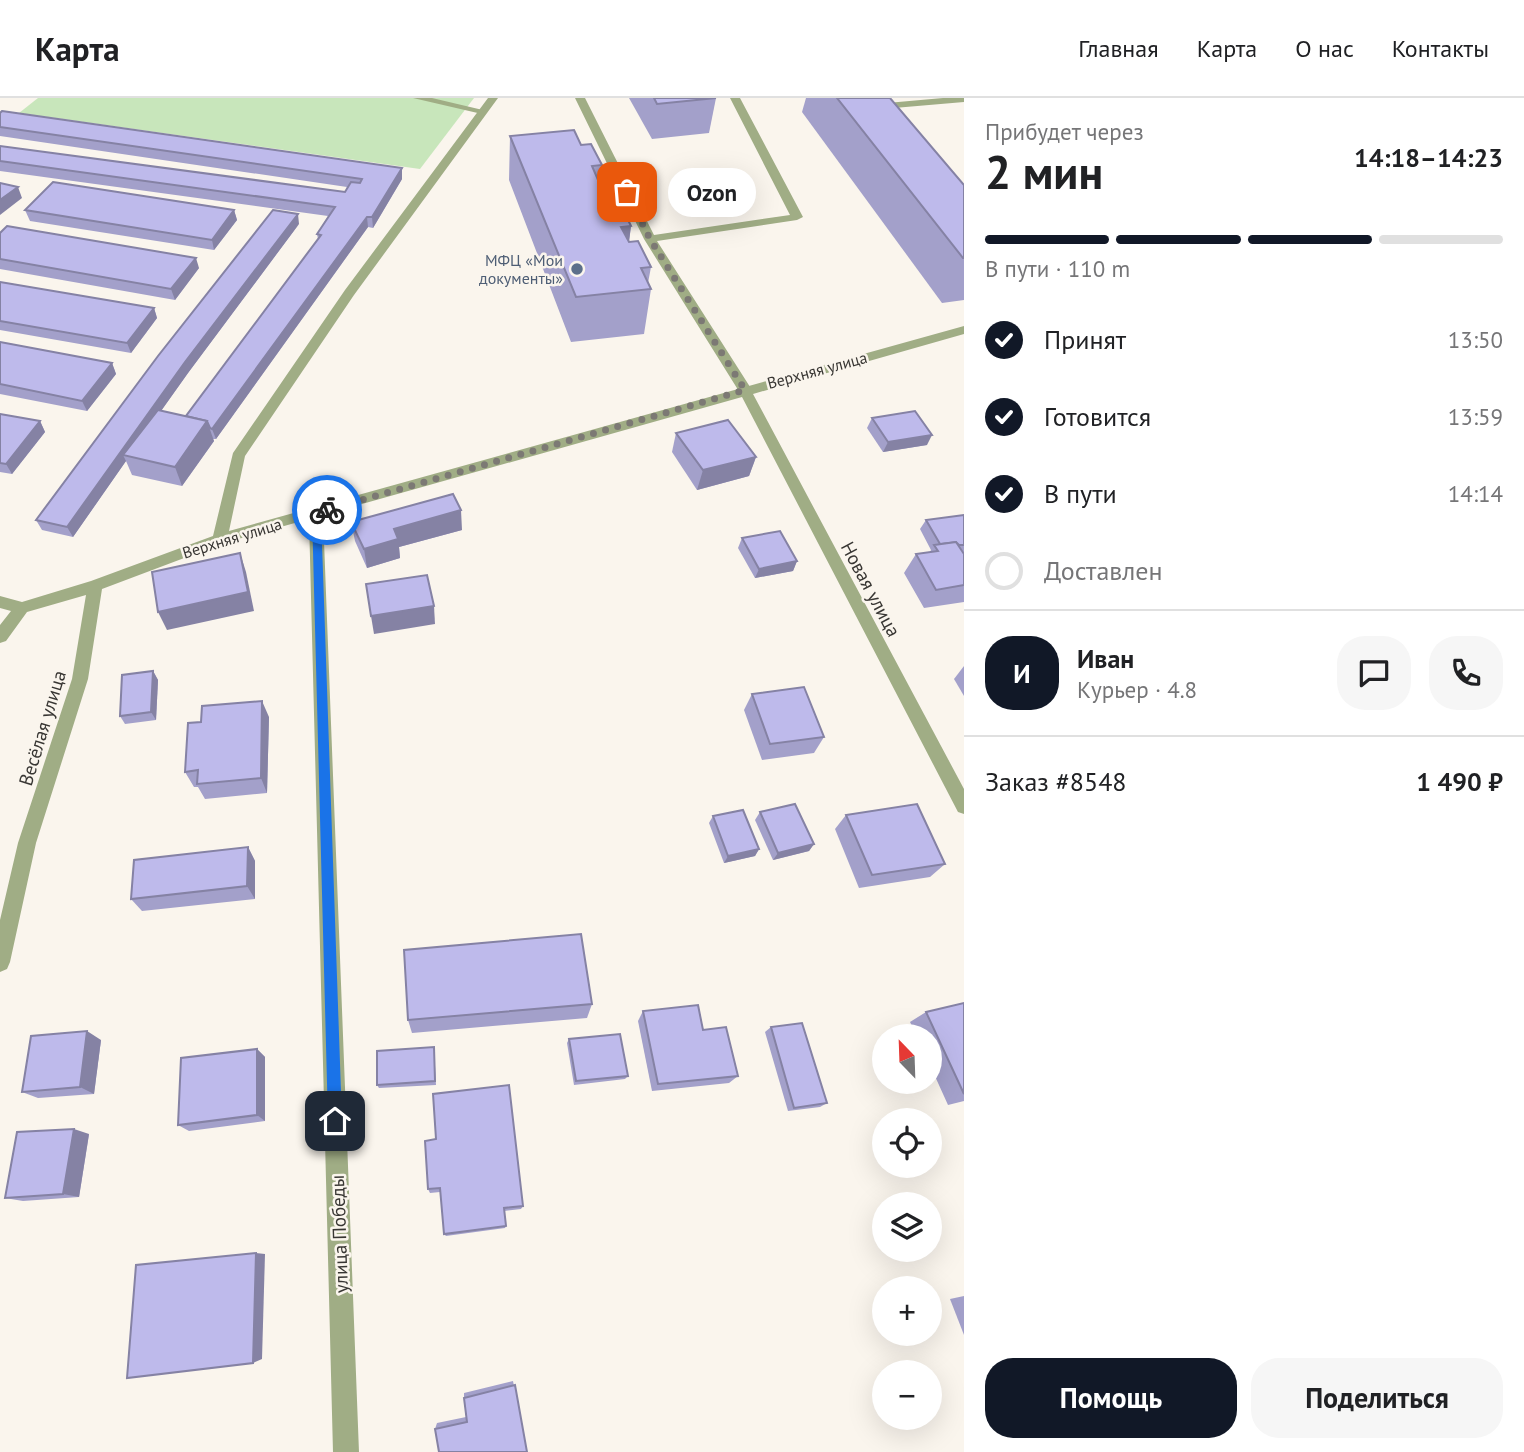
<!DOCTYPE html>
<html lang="ru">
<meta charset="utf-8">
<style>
:root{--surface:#fff;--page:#f6f6f6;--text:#202124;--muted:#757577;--line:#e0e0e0;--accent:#111827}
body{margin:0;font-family:"PT Sans",sans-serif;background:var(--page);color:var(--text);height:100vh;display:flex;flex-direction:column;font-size:26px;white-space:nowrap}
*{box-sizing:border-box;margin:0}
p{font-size:23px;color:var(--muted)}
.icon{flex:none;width:38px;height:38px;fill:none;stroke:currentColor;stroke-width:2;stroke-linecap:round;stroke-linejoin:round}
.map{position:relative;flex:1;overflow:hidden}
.panel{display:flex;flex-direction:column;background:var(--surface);width:560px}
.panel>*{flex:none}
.needle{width:46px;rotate:337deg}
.controls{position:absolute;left:872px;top:926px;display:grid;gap:14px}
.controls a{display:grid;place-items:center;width:70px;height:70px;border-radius:50%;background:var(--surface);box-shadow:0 7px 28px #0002;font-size:35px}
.pin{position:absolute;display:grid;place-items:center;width:60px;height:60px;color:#fff;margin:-30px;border-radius:14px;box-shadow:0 4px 10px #0006}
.courier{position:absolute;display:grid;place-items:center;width:70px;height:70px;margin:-35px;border:5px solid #1a73e8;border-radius:50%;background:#fff;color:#222;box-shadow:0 2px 9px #0007}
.bubble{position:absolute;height:49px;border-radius:24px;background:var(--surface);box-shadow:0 7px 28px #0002;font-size:23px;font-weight:700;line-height:49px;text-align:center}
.headline em{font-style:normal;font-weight:700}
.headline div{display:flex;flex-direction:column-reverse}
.headline{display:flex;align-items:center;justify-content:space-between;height:119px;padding:0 21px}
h1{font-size:46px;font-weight:700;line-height:52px}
.bar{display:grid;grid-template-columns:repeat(4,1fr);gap:10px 7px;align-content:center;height:84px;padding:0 21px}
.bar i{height:9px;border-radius:5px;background:var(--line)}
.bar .current{background:var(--accent)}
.bar p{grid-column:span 4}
.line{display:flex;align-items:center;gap:18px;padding:0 21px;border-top:2px solid var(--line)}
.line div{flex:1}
.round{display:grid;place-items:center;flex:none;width:74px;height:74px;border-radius:28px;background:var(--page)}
ol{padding:0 21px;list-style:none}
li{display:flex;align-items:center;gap:21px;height:77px}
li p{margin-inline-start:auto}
li .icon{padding:7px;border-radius:50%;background:var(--accent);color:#fff;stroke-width:4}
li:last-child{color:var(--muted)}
li i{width:38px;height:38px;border:4px solid var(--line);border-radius:50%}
.primary-button{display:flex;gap:14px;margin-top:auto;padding:14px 21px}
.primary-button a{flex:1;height:80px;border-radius:28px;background:var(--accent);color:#fff;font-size:28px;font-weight:700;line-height:80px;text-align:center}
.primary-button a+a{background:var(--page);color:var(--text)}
header{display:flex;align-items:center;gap:42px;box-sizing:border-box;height:98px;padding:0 35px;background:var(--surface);border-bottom:2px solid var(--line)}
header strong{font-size:33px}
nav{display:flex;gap:38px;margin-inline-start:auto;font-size:24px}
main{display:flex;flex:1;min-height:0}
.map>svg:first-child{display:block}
.green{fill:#c8e6bb}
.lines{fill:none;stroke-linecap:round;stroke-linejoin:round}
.service{fill:#a0ad85;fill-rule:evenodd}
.minor{fill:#a0ad85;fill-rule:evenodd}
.wall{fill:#a3a0ca}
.shaded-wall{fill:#8582a4}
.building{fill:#bebaeb;stroke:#8582a4;stroke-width:2}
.route{fill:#1a73e8}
.done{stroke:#7c7974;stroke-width:7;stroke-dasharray:0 12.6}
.service-dot{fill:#5c6f8a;stroke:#faf5ed;stroke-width:2.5}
.labels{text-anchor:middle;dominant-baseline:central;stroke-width:5;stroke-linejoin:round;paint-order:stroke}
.far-service-label{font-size:16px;fill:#4e5e75;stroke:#faf5ed;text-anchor:end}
.far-street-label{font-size:16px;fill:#383633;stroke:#faf5ed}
.street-label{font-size:19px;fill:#383633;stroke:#faf5ed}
</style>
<header>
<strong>Карта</strong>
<nav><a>Главная</a><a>Карта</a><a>О нас</a><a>Контакты</a></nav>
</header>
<main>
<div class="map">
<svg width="964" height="1354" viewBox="0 0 964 1354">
<rect width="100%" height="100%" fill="#faf5ed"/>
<path class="green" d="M 38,0 L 474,0 L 420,71 L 19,15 Z"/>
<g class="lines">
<g class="service">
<path d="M 413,0 L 432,0 L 487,13 L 482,16 Z"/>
<path d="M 575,0 L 585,0 L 654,137 L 790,117 L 730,0 L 740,0 L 803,119 L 797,122 L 657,143 L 752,292 L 750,295 L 740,295 L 644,141 Z"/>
<path d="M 943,0 L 964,0 L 964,4 L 894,10 L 900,17 L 895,20 L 882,8 L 887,5 Z"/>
</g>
<path class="minor" d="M 488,0 L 498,0 L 354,197 L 245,358 L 229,433 L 964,228 L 964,236 L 753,296 L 964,691 L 964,716 L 958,714 L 742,299 L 323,417 L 359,1354 L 333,1354 L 309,421 L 224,445 L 102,491 L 88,581 L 36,745 L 10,864 L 7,871 L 0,874 L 0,822 L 18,745 L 72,581 L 86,497 L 27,514 L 6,543 L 0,545 L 0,527 L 11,513 L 0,510 L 0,498 L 22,504 L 91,483 L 213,438 L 233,355 L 345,192 Z"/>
</g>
<g class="wall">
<path d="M 629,0 L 716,0 L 709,35 L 652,41 Z"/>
<path d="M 806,0 L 890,0 L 964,87 L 964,202 L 942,205 L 802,14 Z"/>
<path d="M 0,15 L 402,81 L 373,130 L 368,129 L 216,341 L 213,341 L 214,343 L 182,388 L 132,377 L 126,363 L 73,439 L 42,432 L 36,422 L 299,126 L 188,275 L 161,313 L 186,318 L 318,141 L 317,136 L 328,118 L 0,73 L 0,48 L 345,94 L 347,89 L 0,38 Z"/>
<path d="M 510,38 L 581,47 L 602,67 L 600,82 L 631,128 L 629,144 L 651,169 L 648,185 L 651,191 L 644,236 L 571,244 L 509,82 Z"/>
<path d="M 25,112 L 234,112 L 237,122 L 214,152 L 30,123 Z"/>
<path d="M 0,135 L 199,170 L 175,202 L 0,171 Z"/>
<path d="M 0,184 L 154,210 L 157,220 L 131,255 L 0,232 Z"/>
<path d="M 0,244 L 112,265 L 116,276 L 87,313 L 0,296 Z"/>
<path d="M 0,316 L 40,323 L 45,334 L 12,376 L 0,374 Z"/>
<path d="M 872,320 L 927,347 L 883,354 L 867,330 Z"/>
<path d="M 676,335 L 756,359 L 749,378 L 697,392 L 672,354 Z"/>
<path d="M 964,417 L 964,504 L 924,510 L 904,475 L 916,456 L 930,454 L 931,452 L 920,431 L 926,422 Z"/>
<path d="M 351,424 L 462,432 L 399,449 L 400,460 L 367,470 L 355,443 Z"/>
<path d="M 742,440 L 797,463 L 793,473 L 755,480 L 738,450 Z"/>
<path d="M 964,568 L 964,598 L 954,581 Z"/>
<path d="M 153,573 L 158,582 L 156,622 L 125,626 L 120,618 Z"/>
<path d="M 752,596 L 824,639 L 814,655 L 762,662 L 744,612 Z"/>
<path d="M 269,619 L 267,695 L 205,701 L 198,689 L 194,689 L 185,674 Z"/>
<path d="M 760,714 L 814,746 L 809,753 L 773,762 L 755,722 Z"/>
<path d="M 846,717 L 945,766 L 930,779 L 859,790 L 835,731 Z"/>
<path d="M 713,718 L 759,751 L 755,758 L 724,765 L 709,725 Z"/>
<path d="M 248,749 L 255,763 L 255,801 L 142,813 L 131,801 Z"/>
<path d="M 964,905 L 964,1003 L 948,1007 L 929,965 L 929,938 L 917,938 L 910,924 L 926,914 Z"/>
<path d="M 592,906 L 587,920 L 412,935 L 408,922 Z"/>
<path d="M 643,913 L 703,932 L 738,978 L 729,985 L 652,993 L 638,923 Z"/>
<path d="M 771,929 L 827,1005 L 820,1009 L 788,1013 L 765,934 Z"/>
<path d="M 569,941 L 628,978 L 625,981 L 574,987 L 567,945 Z"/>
<path d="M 101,942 L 94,996 L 38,1000 L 22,994 Z"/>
<path d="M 434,949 L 436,987 L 379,990 L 377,987 Z"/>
<path d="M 257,951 L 265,959 L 265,1023 L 189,1033 L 178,1027 Z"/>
<path d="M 89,1036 L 79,1099 L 23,1103 L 5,1100 Z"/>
<path d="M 425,1043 L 523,1108 L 521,1111 L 504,1113 L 506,1128 L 505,1130 L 446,1138 L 444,1136 L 440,1094 L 430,1095 L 428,1091 Z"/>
<path d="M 964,1198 L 964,1237 L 950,1201 Z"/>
<path d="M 513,1283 L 527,1354 L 435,1331 L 437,1325 L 466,1319 L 464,1300 L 464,1295 Z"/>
</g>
<g class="shaded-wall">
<path d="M 402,70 L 402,81 L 373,130 L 372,119 Z"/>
<path d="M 18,89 L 22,100 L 0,117 L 0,102 Z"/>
<path d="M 234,112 L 237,122 L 214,152 L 212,142 Z"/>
<path d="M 298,116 L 299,126 L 188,275 L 129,358 L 123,357 L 126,363 L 73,439 L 67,429 L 185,264 Z"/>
<path d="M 367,119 L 368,129 L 216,341 L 212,331 Z"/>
<path d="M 631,128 L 625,173 L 621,129 Z"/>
<path d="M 196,160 L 199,170 L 175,202 L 171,191 Z"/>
<path d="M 154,210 L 157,220 L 131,255 L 127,245 Z"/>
<path d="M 112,265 L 116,276 L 87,313 L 82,303 Z"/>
<path d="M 40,323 L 45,334 L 12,376 L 6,366 Z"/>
<path d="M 207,323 L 214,343 L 182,388 L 175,369 Z"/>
<path d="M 932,337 L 927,347 L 883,354 L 888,344 Z"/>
<path d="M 756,359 L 749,378 L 697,392 L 703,372 Z"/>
<path d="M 461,412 L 462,432 L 399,449 L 400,460 L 367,470 L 364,451 L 394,431 Z"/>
<path d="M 240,455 L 246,474 L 254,513 L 167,532 L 158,514 Z"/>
<path d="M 797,463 L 793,473 L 755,480 L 759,471 Z"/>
<path d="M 434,508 L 435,526 L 374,536 L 371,518 Z"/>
<path d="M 153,573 L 158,582 L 156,622 L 151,614 Z"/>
<path d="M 262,603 L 269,619 L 267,695 L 261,680 Z"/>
<path d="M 814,746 L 809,753 L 773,762 L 778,755 Z"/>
<path d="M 248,749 L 255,763 L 255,801 L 247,788 Z"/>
<path d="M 759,751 L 755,758 L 724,765 L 728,758 Z"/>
<path d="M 87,933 L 101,942 L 94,996 L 80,989 Z"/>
<path d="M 257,951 L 265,959 L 265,1023 L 257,1017 Z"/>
<path d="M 74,1031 L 89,1036 L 79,1099 L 63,1096 Z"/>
<path d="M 256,1155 L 265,1156 L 262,1261 L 253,1265 Z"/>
</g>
<g class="building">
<path d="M 654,0 L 716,0 L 657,6 Z"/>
<path d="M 837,0 L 890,0 L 964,87 L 964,160 L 963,160 Z"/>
<path d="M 2,13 L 402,70 L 372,119 L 367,119 L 212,331 L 210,330 L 207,323 L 186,318 L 321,137 L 317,136 L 335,109 L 0,63 L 0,48 L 345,94 L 351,84 L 360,85 L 362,81 L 0,29 L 0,15 Z"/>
<path d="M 574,32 L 581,47 L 591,46 L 602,67 L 592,68 L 598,82 L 608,81 L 631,128 L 621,129 L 629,144 L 638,143 L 651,169 L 641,170 L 651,191 L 576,199 L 510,38 Z"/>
<path d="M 53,84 L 234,112 L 212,142 L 25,112 Z"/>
<path d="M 0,85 L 18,89 L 0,102 Z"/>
<path d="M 273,112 L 298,116 L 185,264 L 67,429 L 36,422 L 158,258 Z"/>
<path d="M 7,128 L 196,160 L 171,191 L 0,161 L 0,135 Z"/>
<path d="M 0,184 L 154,210 L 127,245 L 0,223 Z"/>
<path d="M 0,244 L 112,265 L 82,303 L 0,286 Z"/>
<path d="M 158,312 L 207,323 L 175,369 L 123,357 Z"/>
<path d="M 915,313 L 932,337 L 888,344 L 872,320 Z"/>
<path d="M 0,316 L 40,323 L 6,366 L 0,365 Z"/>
<path d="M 728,322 L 756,359 L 703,372 L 676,335 Z"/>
<path d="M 453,396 L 461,412 L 394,431 L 398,441 L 364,451 L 351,424 Z"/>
<path d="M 964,417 L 964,447 L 959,447 L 956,444 L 940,446 L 926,422 Z"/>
<path d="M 780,433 L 797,463 L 759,471 L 742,440 Z"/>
<path d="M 956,444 L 964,456 L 964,487 L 936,492 L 916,456 L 938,453 L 934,447 Z"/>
<path d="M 240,455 L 248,494 L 158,514 L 152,474 Z"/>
<path d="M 427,477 L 434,508 L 371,518 L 366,486 Z"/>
<path d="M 153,573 L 151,614 L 120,618 L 122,577 Z"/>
<path d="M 804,589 L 824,639 L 770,646 L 752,596 Z"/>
<path d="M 262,603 L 261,680 L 197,686 L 198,672 L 185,674 L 188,625 L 201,624 L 202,608 Z"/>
<path d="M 795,706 L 814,746 L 778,755 L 760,714 Z"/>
<path d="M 917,706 L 945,766 L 872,777 L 846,717 Z"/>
<path d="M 743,712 L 759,751 L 728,758 L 713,718 Z"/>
<path d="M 248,749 L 247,788 L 131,801 L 134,762 Z"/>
<path d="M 581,836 L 592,906 L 408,922 L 404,852 Z"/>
<path d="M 964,905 L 964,996 L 926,914 Z"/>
<path d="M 698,907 L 703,932 L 726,929 L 738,978 L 658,986 L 643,913 Z"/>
<path d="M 802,925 L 827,1005 L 794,1010 L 771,929 Z"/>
<path d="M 87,933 L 80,989 L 22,994 L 31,938 Z"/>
<path d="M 620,936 L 628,978 L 576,983 L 569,941 Z"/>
<path d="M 434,949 L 435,983 L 377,987 L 377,953 Z"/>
<path d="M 257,951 L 257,1017 L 178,1027 L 181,960 Z"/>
<path d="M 509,987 L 523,1108 L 504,1110 L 506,1128 L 444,1136 L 440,1090 L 428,1091 L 425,1043 L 436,1041 L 433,996 Z"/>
<path d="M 74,1031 L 63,1096 L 5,1100 L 17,1034 Z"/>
<path d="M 256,1155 L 253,1265 L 127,1280 L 136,1167 Z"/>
<path d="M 515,1287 L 527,1354 L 439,1354 L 435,1331 L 467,1324 L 464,1300 Z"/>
</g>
<path class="route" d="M 327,409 L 332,412 L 330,415 L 321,417 L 342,1023 L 335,1030 L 328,1023 L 312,415 Z"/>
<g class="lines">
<path class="done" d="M 327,412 L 745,292 L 650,141 L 627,94"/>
</g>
<circle class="service-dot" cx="577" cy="171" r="7"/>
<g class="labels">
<g class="far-service-label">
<text x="563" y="162">МФЦ «Мои<tspan x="563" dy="18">документы»</tspan></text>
</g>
<g class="far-street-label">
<text transform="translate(817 272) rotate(-15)">Верхняя улица</text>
<text transform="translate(232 440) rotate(-17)">Верхняя улица</text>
</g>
<g class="street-label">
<text transform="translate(871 491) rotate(62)">Новая улица</text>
<text transform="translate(42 630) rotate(-73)">Весёлая улица</text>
<text transform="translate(339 1136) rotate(-92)">улица Победы</text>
</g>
</g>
</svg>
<div class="controls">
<a><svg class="needle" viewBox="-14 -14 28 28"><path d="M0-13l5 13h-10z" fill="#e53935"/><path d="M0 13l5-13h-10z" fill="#757577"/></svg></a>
<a><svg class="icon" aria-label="locate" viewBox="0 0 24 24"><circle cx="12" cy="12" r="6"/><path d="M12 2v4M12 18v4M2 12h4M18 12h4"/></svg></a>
<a><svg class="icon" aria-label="layers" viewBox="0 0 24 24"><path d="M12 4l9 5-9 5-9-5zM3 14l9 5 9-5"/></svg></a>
<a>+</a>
<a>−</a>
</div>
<div class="pin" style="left:627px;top:94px;background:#ea580c"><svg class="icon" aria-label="bag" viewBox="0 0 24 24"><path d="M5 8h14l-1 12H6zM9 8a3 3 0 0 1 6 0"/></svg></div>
<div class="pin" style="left:335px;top:1023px;background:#1f2937"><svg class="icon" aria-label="home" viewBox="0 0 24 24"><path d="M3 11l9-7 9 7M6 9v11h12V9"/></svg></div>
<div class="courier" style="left:327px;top:412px"><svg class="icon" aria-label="bike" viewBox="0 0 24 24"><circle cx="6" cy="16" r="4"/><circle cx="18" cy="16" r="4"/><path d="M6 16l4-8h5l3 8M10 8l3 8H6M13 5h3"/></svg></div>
<div class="bubble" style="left:668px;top:70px;width:88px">Ozon</div>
</div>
<section class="panel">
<div class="headline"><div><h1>2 мин</h1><p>Прибудет через</p></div><em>14:18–14:23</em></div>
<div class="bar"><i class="current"></i><i class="current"></i><i class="current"></i><i></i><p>В пути · 110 m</p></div>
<ol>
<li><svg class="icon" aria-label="check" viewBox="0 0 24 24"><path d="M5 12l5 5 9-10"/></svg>Принят<p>13:50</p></li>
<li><svg class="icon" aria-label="check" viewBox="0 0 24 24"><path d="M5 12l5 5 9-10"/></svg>Готовится<p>13:59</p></li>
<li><svg class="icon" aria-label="check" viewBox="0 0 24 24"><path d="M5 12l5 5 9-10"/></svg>В пути<p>14:14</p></li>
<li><i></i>Доставлен</li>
</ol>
<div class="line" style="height:126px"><b class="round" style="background:var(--accent);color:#fff">И</b><div><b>Иван</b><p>Курьер · 4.8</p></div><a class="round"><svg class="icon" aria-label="chat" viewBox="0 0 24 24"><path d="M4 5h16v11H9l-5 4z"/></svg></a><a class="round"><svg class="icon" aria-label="phone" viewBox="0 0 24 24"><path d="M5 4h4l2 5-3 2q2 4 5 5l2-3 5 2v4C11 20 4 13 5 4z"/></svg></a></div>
<div class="line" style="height:91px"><div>Заказ #8548</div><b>1 490 ₽</b></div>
<div class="primary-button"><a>Помощь</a><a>Поделиться</a></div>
</section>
</main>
